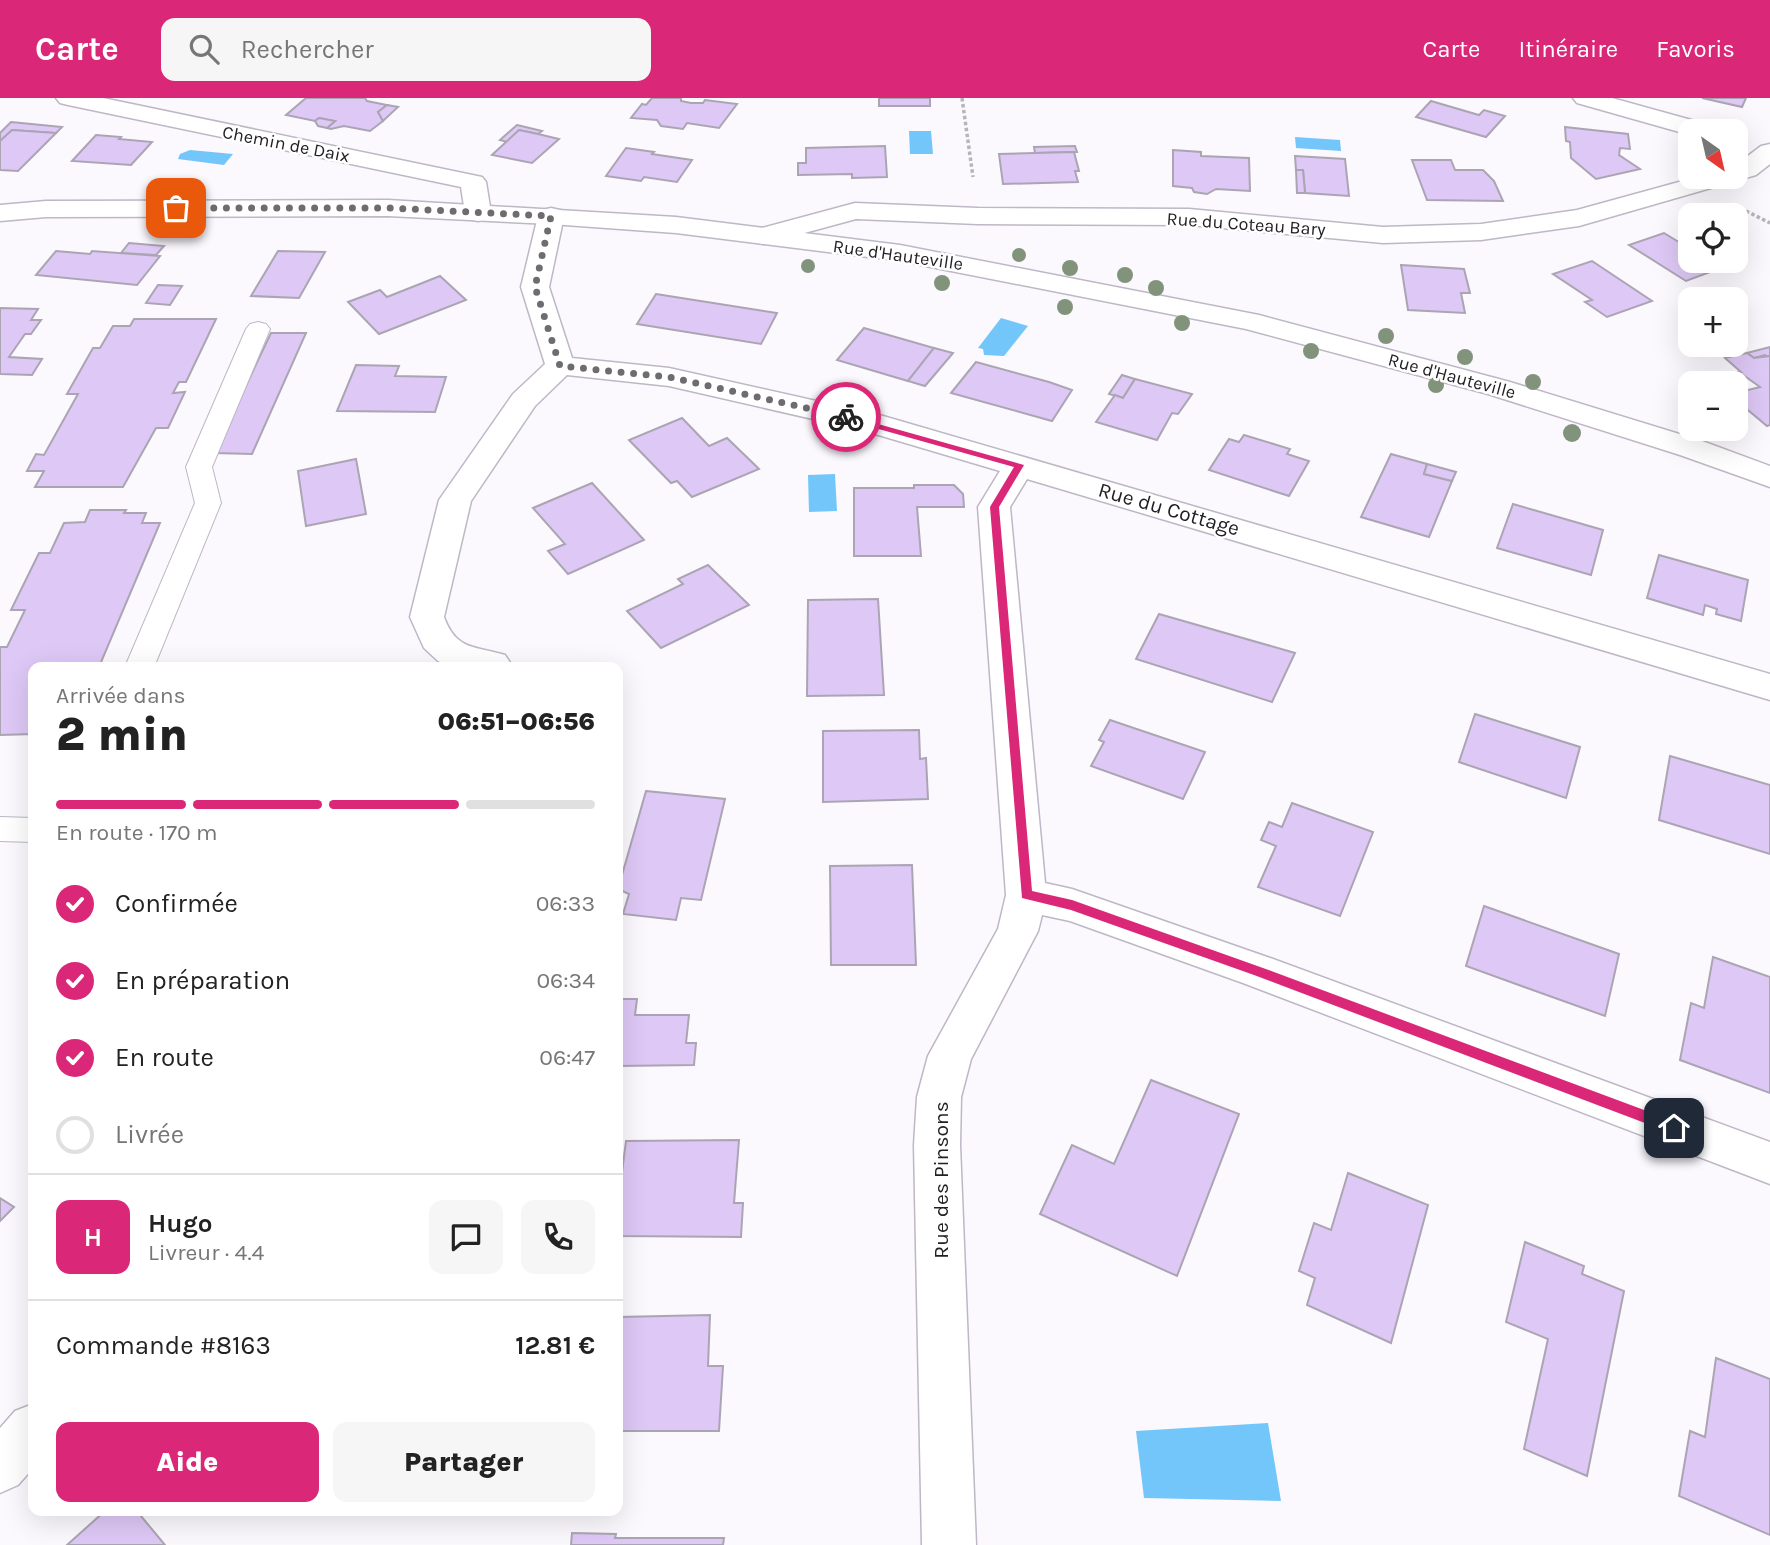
<!DOCTYPE html>
<html lang="fr">
<meta charset="utf-8">
<style>
:root{--surface:#fff;--page:#f6f6f6;--text:#222;--muted:#767676;--line:#e0e0e0;--accent:#db2777}
body{margin:0;font-family:Karla,sans-serif;background:var(--page);color:var(--text);height:100vh;display:flex;flex-direction:column;font-size:26px;white-space:nowrap}
*{box-sizing:border-box;margin:0}
p{font-size:23px;color:var(--muted)}
.icon{flex:none;width:38px;height:38px;fill:none;stroke:currentColor;stroke-width:2;stroke-linecap:round;stroke-linejoin:round}
.map{position:relative;flex:1;overflow:hidden}
.panel{position:absolute;left:28px;top:564px;width:595px;height:854px;display:flex;flex-direction:column;background:var(--surface);border-radius:14px;box-shadow:0 7px 28px #0002}
.panel>*{flex:none}
.needle{width:46px;rotate:146deg}
.buttons{position:absolute;left:1678px;top:21px;display:grid;gap:14px}
.buttons a{display:grid;place-items:center;width:70px;height:70px;border-radius:14px;background:var(--surface);box-shadow:0 7px 28px #0002;font-size:35px}
.pin{position:absolute;display:grid;place-items:center;width:60px;height:60px;color:#fff;margin:-30px;border-radius:14px;box-shadow:0 4px 10px #0006}
.courier{position:absolute;display:grid;place-items:center;width:70px;height:70px;margin:-35px;border:5px solid #db2777;border-radius:50%;background:#fff;color:#222;box-shadow:0 2px 9px #0007}
.overview em{font-style:normal;font-weight:800}
.overview div{display:flex;flex-direction:column-reverse}
.overview{display:flex;align-items:center;justify-content:space-between;height:119px;padding:0 28px}
h1{font-size:46px;font-weight:800;line-height:52px}
.bar{display:grid;grid-template-columns:repeat(4,1fr);gap:10px 7px;align-content:center;height:84px;padding:0 28px}
.bar i{height:9px;border-radius:5px;background:var(--line)}
.bar .selected{background:var(--accent)}
.bar p{grid-column:span 4}
.line{display:flex;align-items:center;gap:18px;padding:0 28px;border-top:2px solid var(--line)}
.line div{flex:1}
.round{display:grid;place-items:center;flex:none;width:74px;height:74px;border-radius:14px;background:var(--page)}
ol{padding:0 28px;list-style:none}
li{display:flex;align-items:center;gap:21px;height:77px}
li p{margin-inline-start:auto}
li .icon{padding:7px;border-radius:50%;background:var(--accent);color:#fff;stroke-width:4}
li:last-child{color:var(--muted)}
li i{width:38px;height:38px;border:4px solid var(--line);border-radius:50%}
.cta{display:flex;gap:14px;margin-top:auto;padding:14px 28px}
.cta a{flex:1;height:80px;border-radius:14px;background:var(--accent);color:#fff;font-size:28px;font-weight:800;line-height:80px;text-align:center}
.cta a+a{background:var(--page);color:var(--text)}
header{display:flex;align-items:center;gap:42px;box-sizing:border-box;height:98px;padding:0 35px;background:var(--accent);color:#fff}
header strong{font-size:33px}
nav{display:flex;gap:38px;margin-inline-start:auto;font-size:24px}
.search{width:490px;height:63px;background:var(--page);display:flex;align-items:center;gap:18px;box-sizing:border-box;padding:0 24px;border-radius:14px;color:var(--muted);font-size:26px}
.map>svg:first-child{display:block}
.water{fill:#73c6fa}
.building{fill:#dec8f6;stroke:#aba5b3;stroke-width:2}
.lines{fill:none;stroke-linecap:round;stroke-linejoin:round}
.service-casing{stroke:#beb7c6;stroke-width:2}
.minor-casing{stroke:#beb7c6;stroke-width:3}
.tertiary-casing{stroke:#beb7c6;stroke-width:3}
.path{stroke:#b7b4ba;stroke-width:3.5;stroke-dasharray:3.5 2.5;stroke-linecap:butt}
.service{fill:#fff;fill-rule:evenodd}
.minor{fill:#fff;fill-rule:evenodd}
.tertiary{fill:#fff;fill-rule:evenodd}
.tree{fill:#82937c}
.route{fill:#db2777}
.done{stroke:#6e6c71;stroke-width:7;stroke-dasharray:0 12.6}
.labels{text-anchor:middle;dominant-baseline:central;stroke-width:5;stroke-linejoin:round;paint-order:stroke}
.far-street-label{font-size:18px;fill:#222025;stroke:#fff}
.street-label{font-size:21px;fill:#222025;stroke:#fff}
</style>
<header>
<strong>Carte</strong>
<div class="search"><svg class="icon" aria-label="search" viewBox="0 0 24 24"><circle cx="10" cy="10" r="6"/><path d="M15 15l6 6"/></svg>Rechercher</div>
<nav><a>Carte</a><a>Itinéraire</a><a>Favoris</a></nav>
</header>
<div class="map">
<svg width="1770" height="1447" viewBox="0 0 1770 1447">
<rect width="100%" height="100%" fill="#fbf8fe"/>
<g class="water">
<path d="M 909,33 L 931,33 L 933,56 L 910,56 Z"/>
<path d="M 1295,39 L 1340,42 L 1341,53 L 1296,50 Z"/>
<path d="M 190,52 L 233,56 L 224,67 L 178,61 L 180,56 Z"/>
<path d="M 1001,220 L 1028,228 L 1004,258 L 984,257 L 983,251 L 978,250 Z"/>
<path d="M 835,376 L 837,413 L 809,414 L 808,377 Z"/>
<path d="M 1268,1325 L 1281,1403 L 1144,1400 L 1136,1333 Z"/>
</g>
<g class="building">
<path d="M 306,0 L 365,0 L 367,3 L 387,7 L 378,14 L 383,23 L 370,33 L 344,28 L 331,31 L 327,30 L 335,23 L 319,20 L 315,23 L 286,17 Z"/>
<path d="M 652,0 L 681,0 L 681,3 L 691,5 L 703,5 L 705,2 L 737,6 L 719,30 L 687,25 L 683,31 L 661,28 L 657,22 L 631,20 L 642,6 L 646,7 Z"/>
<rect x="879" y="0" width="51" height="8"/>
<path d="M 1702,0 L 1746,0 L 1742,9 Z"/>
<path d="M 1431,3 L 1479,17 L 1484,12 L 1505,18 L 1486,39 L 1416,19 Z"/>
<path d="M 387,7 L 398,9 L 383,23 L 378,14 Z"/>
<path d="M 319,20 L 335,23 L 327,30 L 318,28 L 315,23 Z"/>
<path d="M 11,24 L 62,29 L 56,35 L 12,32 L 0,43 L 0,35 Z"/>
<path d="M 517,27 L 542,33 L 538,36 L 519,32 L 507,44 L 500,42 Z"/>
<path d="M 1565,29 L 1628,36 L 1630,51 L 1620,50 L 1619,57 L 1640,71 L 1596,81 L 1571,60 L 1570,44 L 1566,43 Z"/>
<path d="M 12,32 L 56,35 L 18,73 L 0,72 L 0,43 Z"/>
<path d="M 519,32 L 538,36 L 559,41 L 532,65 L 492,57 Z"/>
<path d="M 96,37 L 121,39 L 119,41 L 152,44 L 131,67 L 72,63 Z"/>
<path d="M 885,48 L 887,79 L 852,80 L 852,76 L 798,77 L 798,65 L 806,65 L 806,50 Z"/>
<path d="M 1075,48 L 1077,54 L 1035,55 L 1034,49 Z"/>
<path d="M 626,50 L 654,54 L 652,56 L 692,62 L 677,84 L 644,79 L 641,83 L 606,78 Z"/>
<path d="M 1173,52 L 1201,54 L 1201,58 L 1249,60 L 1250,93 L 1216,91 L 1207,96 L 1194,94 L 1192,90 L 1173,88 Z"/>
<path d="M 1074,54 L 1079,73 L 1075,73 L 1078,84 L 1003,86 L 999,56 Z"/>
<path d="M 1295,58 L 1345,61 L 1349,98 L 1305,95 L 1303,72 L 1296,72 Z"/>
<path d="M 1412,62 L 1451,62 L 1455,72 L 1483,72 L 1494,83 L 1503,103 L 1427,102 Z"/>
<path d="M 1296,72 L 1303,72 L 1305,95 L 1297,95 Z"/>
<path d="M 1664,135 L 1682,146 L 1690,143 L 1690,163 L 1737,164 L 1686,183 L 1629,147 Z"/>
<path d="M 129,145 L 164,148 L 156,157 L 121,155 Z"/>
<path d="M 56,153 L 90,156 L 92,153 L 160,158 L 137,187 L 36,177 Z"/>
<path d="M 278,153 L 325,154 L 299,200 L 251,198 Z"/>
<path d="M 1592,163 L 1652,203 L 1607,219 L 1585,204 L 1592,202 L 1553,176 Z"/>
<path d="M 1401,167 L 1464,171 L 1470,195 L 1461,195 L 1465,215 L 1408,212 Z"/>
<path d="M 440,178 L 466,202 L 379,236 L 348,204 L 380,192 L 387,199 Z"/>
<path d="M 158,187 L 182,188 L 170,207 L 146,205 Z"/>
<path d="M 656,196 L 777,215 L 761,246 L 637,226 Z"/>
<path d="M 0,210 L 38,211 L 31,222 L 41,222 L 31,236 L 25,236 L 9,259 L 42,261 L 32,277 L 0,276 Z"/>
<path d="M 134,221 L 216,221 L 186,284 L 179,284 L 173,295 L 185,294 L 168,330 L 156,330 L 123,389 L 35,389 L 44,373 L 27,373 L 36,356 L 44,357 L 78,296 L 67,296 L 93,250 L 100,250 L 113,228 L 130,228 Z"/>
<path d="M 864,230 L 934,250 L 908,283 L 837,262 Z"/>
<path d="M 271,235 L 306,235 L 252,356 L 214,355 Z"/>
<path d="M 1770,249 L 1770,258 L 1768,259 L 1765,257 L 1754,260 L 1747,255 Z"/>
<path d="M 934,250 L 953,255 L 925,288 L 908,283 Z"/>
<path d="M 1747,255 L 1754,260 L 1770,258 L 1770,327 L 1767,328 L 1736,302 L 1736,295 L 1760,289 L 1739,274 L 1741,274 L 1725,260 Z"/>
<path d="M 976,264 L 1049,284 L 1072,292 L 1052,323 L 951,295 Z"/>
<path d="M 356,267 L 399,268 L 395,278 L 446,279 L 435,314 L 337,313 Z"/>
<path d="M 1122,277 L 1135,281 L 1123,300 L 1109,296 Z"/>
<path d="M 1135,281 L 1192,296 L 1178,316 L 1172,315 L 1157,342 L 1096,324 L 1115,297 L 1123,300 Z"/>
<path d="M 682,320 L 709,348 L 727,340 L 759,371 L 692,399 L 677,383 L 671,385 L 629,342 Z"/>
<path d="M 1244,337 L 1290,351 L 1287,356 L 1309,363 L 1289,398 L 1209,372 L 1229,341 L 1239,344 Z"/>
<path d="M 1391,356 L 1427,366 L 1424,376 L 1452,383 L 1429,439 L 1361,419 Z"/>
<path d="M 356,361 L 366,416 L 306,428 L 298,373 Z"/>
<path d="M 1427,366 L 1456,374 L 1452,383 L 1424,376 Z"/>
<path d="M 592,385 L 644,442 L 568,476 L 548,453 L 565,446 L 533,410 Z"/>
<path d="M 914,387 L 954,387 L 963,396 L 964,409 L 917,409 L 921,458 L 854,458 L 854,390 L 914,390 Z"/>
<path d="M 1513,406 L 1603,432 L 1591,477 L 1497,450 Z"/>
<path d="M 90,412 L 126,412 L 124,415 L 146,415 L 142,425 L 160,425 L 99,569 L 33,569 L 33,636 L 0,637 L 0,549 L 7,549 L 25,512 L 11,512 L 39,455 L 50,455 L 64,425 L 85,424 Z"/>
<path d="M 1659,457 L 1748,482 L 1741,523 L 1716,516 L 1717,511 L 1705,507 L 1703,517 L 1647,500 Z"/>
<path d="M 708,467 L 749,507 L 661,550 L 627,513 L 683,486 L 678,481 Z"/>
<path d="M 878,501 L 884,597 L 807,598 L 808,502 Z"/>
<path d="M 1159,516 L 1295,555 L 1272,604 L 1136,561 Z"/>
<path d="M 1475,616 L 1580,649 L 1566,700 L 1459,664 Z"/>
<path d="M 1110,622 L 1205,654 L 1183,701 L 1091,668 L 1104,644 L 1099,642 Z"/>
<path d="M 919,632 L 920,661 L 926,660 L 928,701 L 823,704 L 823,633 Z"/>
<path d="M 1670,658 L 1770,687 L 1770,756 L 1659,722 Z"/>
<path d="M 646,693 L 725,701 L 701,802 L 681,800 L 676,822 L 623,816 L 629,796 L 618,791 Z"/>
<path d="M 1292,705 L 1373,734 L 1340,818 L 1258,789 L 1276,748 L 1261,742 L 1269,724 L 1282,729 Z"/>
<path d="M 912,767 L 916,867 L 831,867 L 830,768 Z"/>
<path d="M 1484,808 L 1619,856 L 1605,918 L 1466,868 Z"/>
<path d="M 1713,859 L 1770,879 L 1770,995 L 1680,962 L 1691,905 L 1704,910 Z"/>
<path d="M 618,901 L 637,901 L 635,917 L 689,917 L 686,945 L 696,945 L 694,967 L 618,968 Z"/>
<path d="M 1151,982 L 1239,1016 L 1177,1178 L 1040,1116 L 1072,1047 L 1114,1066 Z"/>
<path d="M 739,1042 L 734,1105 L 743,1105 L 741,1139 L 618,1138 L 618,1105 L 626,1043 Z"/>
<path d="M 1348,1075 L 1428,1107 L 1391,1245 L 1307,1207 L 1315,1180 L 1299,1173 L 1314,1125 L 1331,1132 Z"/>
<path d="M 0,1100 L 14,1109 L 0,1123 Z"/>
<path d="M 1525,1144 L 1584,1168 L 1582,1176 L 1624,1193 L 1587,1378 L 1524,1351 L 1548,1241 L 1506,1224 Z"/>
<path d="M 710,1217 L 708,1268 L 723,1268 L 719,1333 L 618,1333 L 618,1219 Z"/>
<path d="M 1716,1260 L 1770,1281 L 1770,1437 L 1679,1398 L 1690,1333 L 1705,1339 Z"/>
<path d="M 106,1412 L 136,1412 L 165,1447 L 67,1447 Z"/>
<path d="M 572,1435 L 616,1436 L 615,1440 L 724,1440 L 723,1447 L 571,1447 Z"/>
</g>
<g class="lines">
<g class="service-casing">
<g id="service">
<path d="M 258,224 L 266,226 L 270,231 L 212,369 L 221,405 L 154,569 L 125,569 L 195,405 L 186,369 L 246,231 L 250,226 Z"/>
<path d="M 0,719 L 33,720 L 33,744 L 0,743 Z"/>
</g>
</g>
<g class="minor-casing">
<g id="minor">
<path d="M 56,0 L 103,0 L 482,79 L 486,84 L 491,115 L 487,121 L 478,123 L 469,121 L 465,115 L 461,89 L 68,7 L 60,5 Z"/>
<path d="M 1573,0 L 1612,0 L 1713,28 L 1716,33 L 1690,33 L 1690,37 L 1577,5 Z"/>
<path d="M 1770,46 L 1770,66 L 1756,77 L 1579,128 L 1481,142 L 1383,145 L 1189,127 L 978,126 L 856,121 L 764,146 L 755,144 L 751,138 L 755,132 L 855,105 L 978,110 L 1189,111 L 1383,129 L 1481,126 L 1577,112 L 1697,79 L 1736,79 L 1736,67 L 1761,48 Z"/>
<path d="M 551,110 L 560,112 L 564,118 L 549,189 L 572,260 L 669,270 L 883,318 L 1770,576 L 1770,602 L 1027,381 L 1010,409 L 1045,785 L 1072,791 L 1273,861 L 1770,1044 L 1770,1086 L 1243,885 L 1070,823 L 1042,817 L 1038,833 L 971,961 L 961,999 L 960,1047 L 976,1447 L 922,1447 L 914,1047 L 917,999 L 928,958 L 998,831 L 1006,797 L 978,409 L 1000,373 L 865,333 L 669,288 L 567,277 L 535,308 L 471,403 L 444,519 C 456,553 476,548 505,557 L 511,566 L 509,569 L 451,569 L 438,563 L 424,550 L 410,519 L 439,402 L 513,296 L 545,266 L 521,189 L 538,118 L 542,112 Z"/>
<path d="M 33,1306 L 33,1370 L 18,1387 L 0,1395 L 0,1330 L 15,1313 Z"/>
</g>
</g>
<g class="tertiary-casing">
<path id="tertiary" d="M 388,102 L 676,119 L 900,147 L 1259,217 L 1510,284 L 1702,343 L 1770,368 L 1770,389 L 1680,357 L 1488,296 L 1246,231 L 900,163 L 676,135 L 551,126 L 388,118 L 46,119 L 0,123 L 0,107 L 46,103 Z"/>
</g>
<g class="path">
<path d="M 962,0 L 973,79"/>
<path d="M 1746,113 L 1770,125"/>
</g>
<use href="#service" class="service"/>
<use href="#minor" class="minor"/>
<use href="#tertiary" class="tertiary"/>
</g>
<g class="tree">
<circle cx="1019" cy="157" r="7"/>
<circle cx="808" cy="168" r="7"/>
<circle cx="1070" cy="170" r="8"/>
<circle cx="1125" cy="177" r="8"/>
<circle cx="942" cy="185" r="8"/>
<circle cx="1156" cy="190" r="8"/>
<circle cx="1065" cy="209" r="8"/>
<circle cx="1182" cy="225" r="8"/>
<circle cx="1386" cy="238" r="8"/>
<circle cx="1311" cy="253" r="8"/>
<circle cx="1465" cy="259" r="8"/>
<circle cx="1533" cy="284" r="8"/>
<circle cx="1436" cy="287" r="8"/>
<circle cx="1572" cy="335" r="9"/>
</g>
<path class="route" d="M 846,317 L 1024,367 L 999,409 L 1032,793 L 1072,802 L 1263,870 L 1679,1025 L 1679,1034 L 1674,1036 L 1254,877 L 1071,812 L 1022,800 L 990,409 L 1014,369 L 843,321 L 843,317 Z"/>
<g class="lines">
<path class="done" d="M 176,110 L 388,110 L 551,118 L 535,189 L 560,268 L 669,279 L 846,319"/>
</g>
<g class="labels">
<g class="far-street-label">
<text transform="translate(286 46) rotate(11)">Chemin de Daix</text>
<text transform="translate(1246 126) rotate(4)">Rue du Coteau Bary</text>
<text transform="translate(898 157) rotate(8)">Rue d'Hauteville</text>
<text transform="translate(1452 278) rotate(15)">Rue d'Hauteville</text>
</g>
<g class="street-label">
<text transform="translate(1169 411) rotate(16)">Rue du Cottage</text>
<text transform="translate(941 1082) rotate(-90)">Rue des Pinsons</text>
</g>
</g>
</svg>
<div class="buttons">
<a><svg class="needle" viewBox="-14 -14 28 28"><path d="M0-13l5 13h-10z" fill="#e53935"/><path d="M0 13l5-13h-10z" fill="#767676"/></svg></a>
<a><svg class="icon" aria-label="locate" viewBox="0 0 24 24"><circle cx="12" cy="12" r="6"/><path d="M12 2v4M12 18v4M2 12h4M18 12h4"/></svg></a>
<a>+</a>
<a>−</a>
</div>
<div class="pin" style="left:176px;top:110px;background:#ea580c"><svg class="icon" aria-label="bag" viewBox="0 0 24 24"><path d="M5 8h14l-1 12H6zM9 8a3 3 0 0 1 6 0"/></svg></div>
<div class="pin" style="left:1674px;top:1030px;background:#1f2937"><svg class="icon" aria-label="home" viewBox="0 0 24 24"><path d="M3 11l9-7 9 7M6 9v11h12V9"/></svg></div>
<div class="courier" style="left:846px;top:319px"><svg class="icon" aria-label="bike" viewBox="0 0 24 24"><circle cx="6" cy="16" r="4"/><circle cx="18" cy="16" r="4"/><path d="M6 16l4-8h5l3 8M10 8l3 8H6M13 5h3"/></svg></div>
<section class="panel">
<div class="overview"><div><h1>2 min</h1><p>Arrivée dans</p></div><em>06:51–06:56</em></div>
<div class="bar"><i class="selected"></i><i class="selected"></i><i class="selected"></i><i></i><p>En route · 170 m</p></div>
<ol>
<li><svg class="icon" aria-label="check" viewBox="0 0 24 24"><path d="M5 12l5 5 9-10"/></svg>Confirmée<p>06:33</p></li>
<li><svg class="icon" aria-label="check" viewBox="0 0 24 24"><path d="M5 12l5 5 9-10"/></svg>En préparation<p>06:34</p></li>
<li><svg class="icon" aria-label="check" viewBox="0 0 24 24"><path d="M5 12l5 5 9-10"/></svg>En route<p>06:47</p></li>
<li><i></i>Livrée</li>
</ol>
<div class="line" style="height:126px"><b class="round" style="background:var(--accent);color:#fff">H</b><div><b>Hugo</b><p>Livreur · 4.4</p></div><a class="round"><svg class="icon" aria-label="chat" viewBox="0 0 24 24"><path d="M4 5h16v11H9l-5 4z"/></svg></a><a class="round"><svg class="icon" aria-label="phone" viewBox="0 0 24 24"><path d="M5 4h4l2 5-3 2q2 4 5 5l2-3 5 2v4C11 20 4 13 5 4z"/></svg></a></div>
<div class="line" style="height:91px"><div>Commande #8163</div><b>12.81 €</b></div>
<div class="cta"><a>Aide</a><a>Partager</a></div>
</section>
</div>
